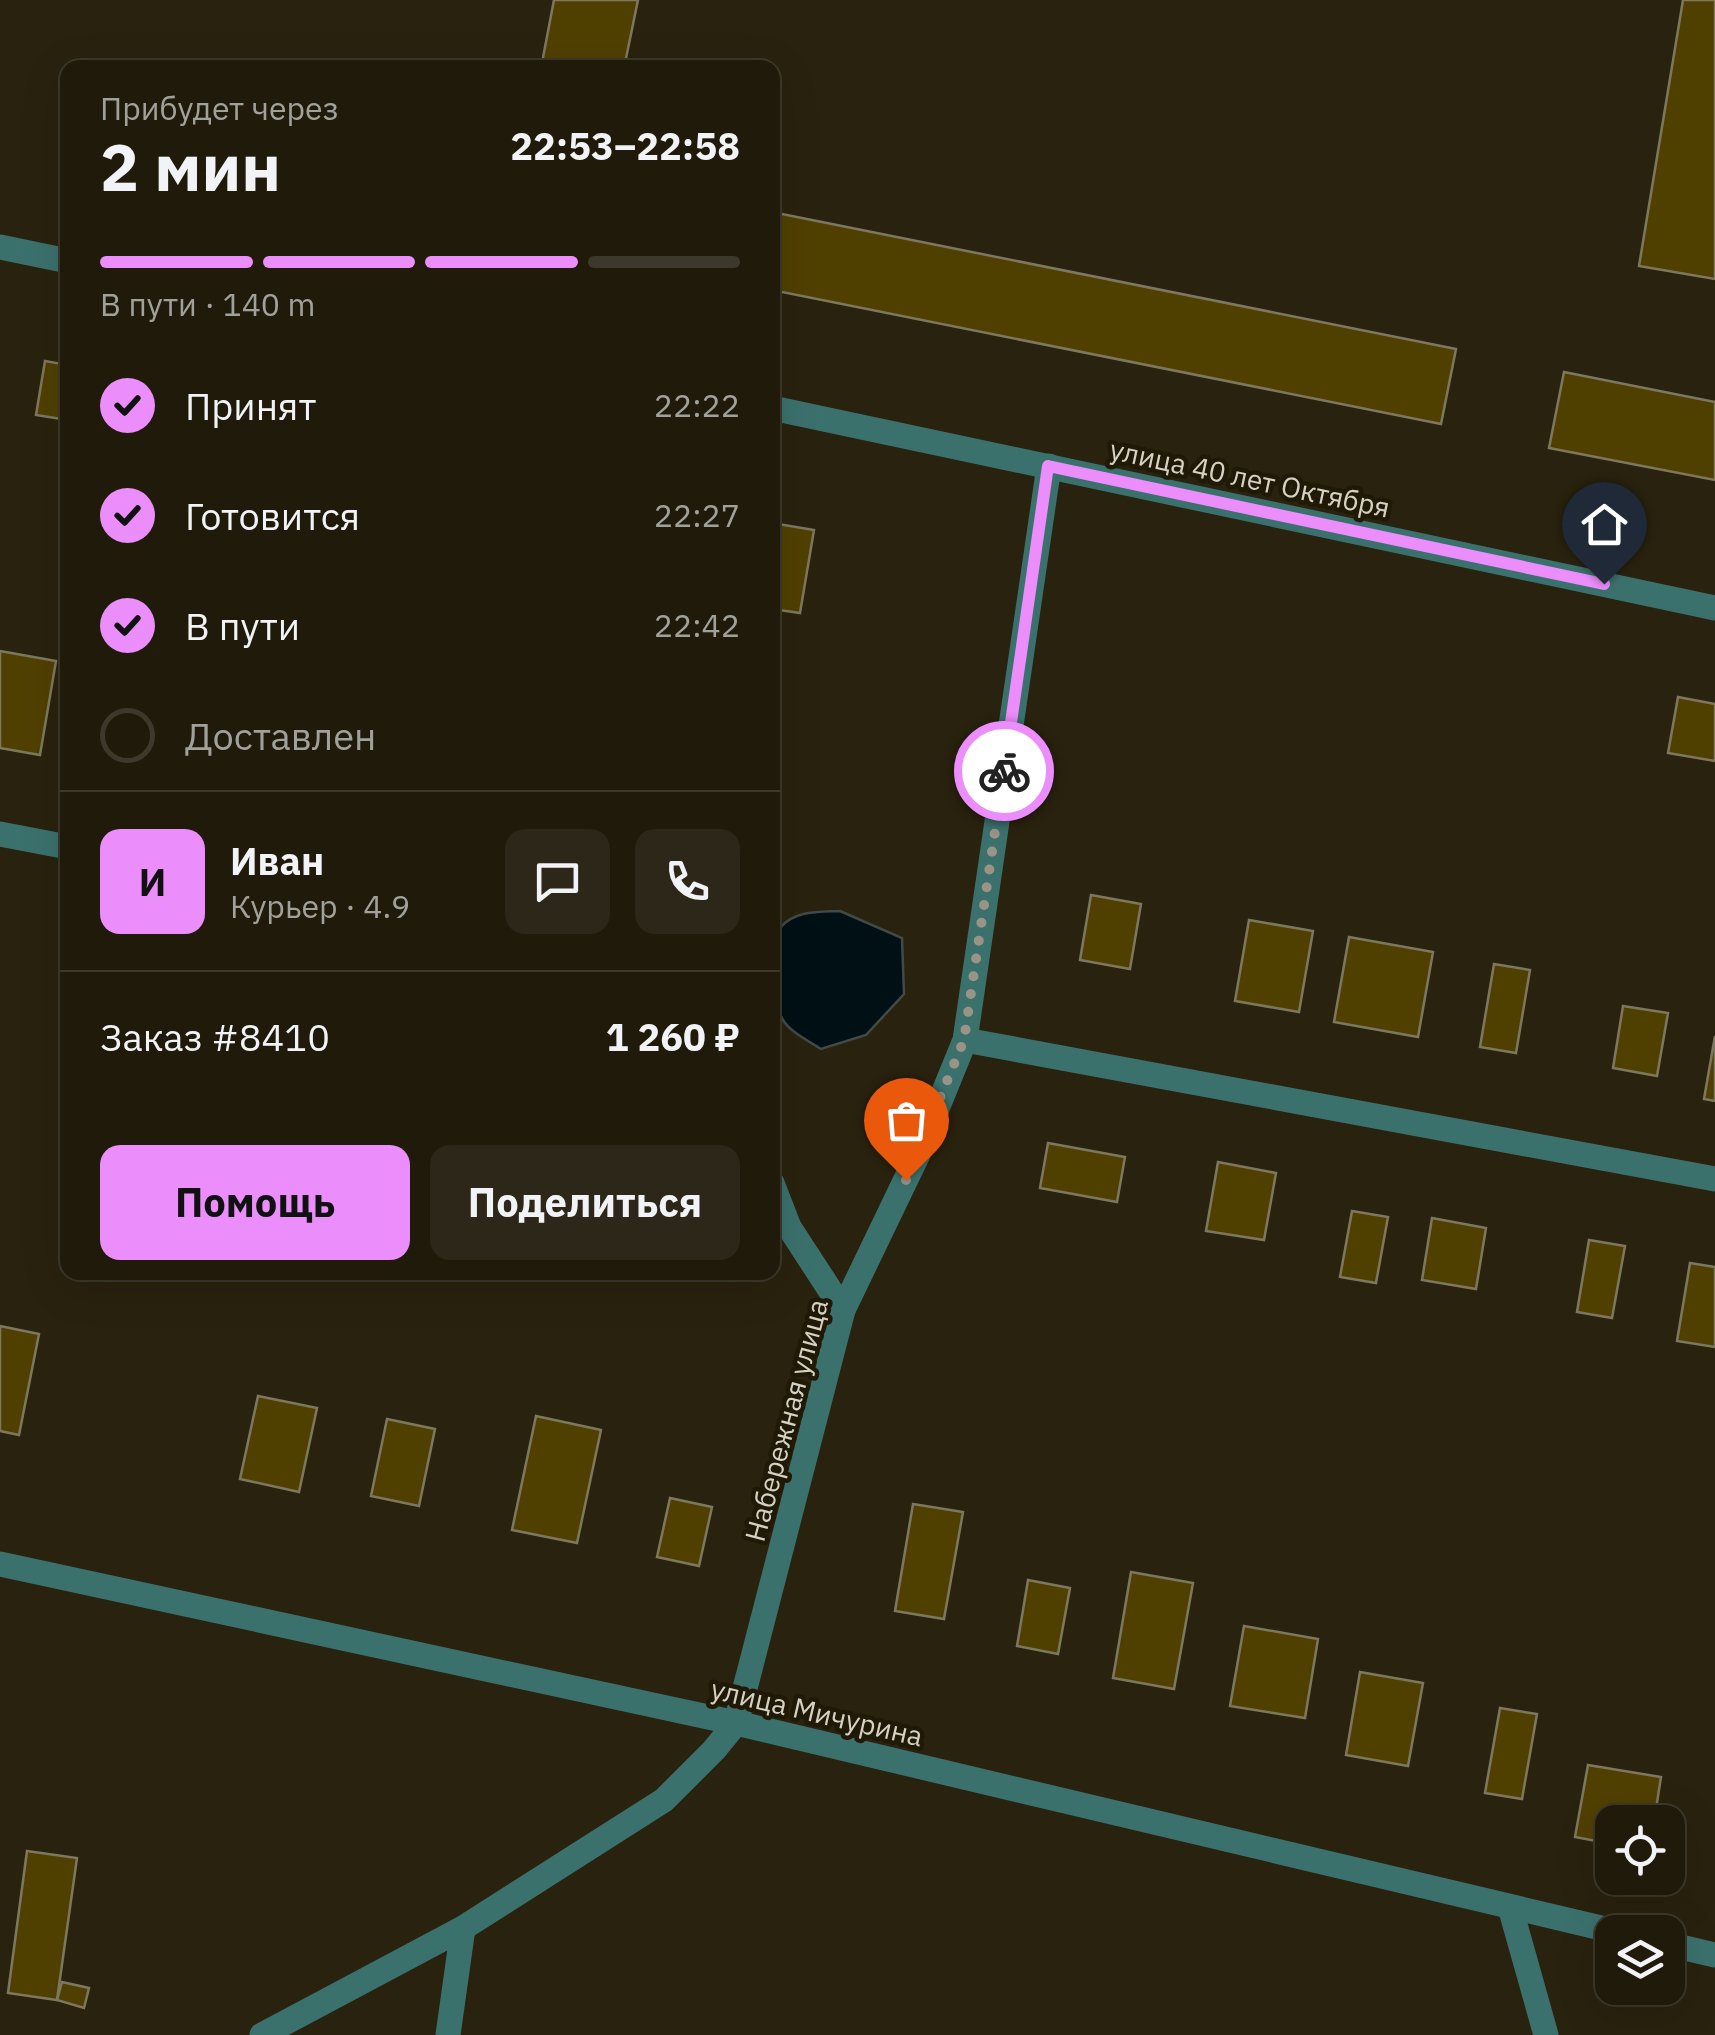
<!DOCTYPE html>
<html lang="ru">
<meta charset="utf-8">
<style>
:root{--surface:#1f1a0a;--page:#2c2718;--text:#f1f3f6;--muted:#a1a19c;--line:#3c382b;--accent:#eb8dfb}
body{margin:0;font-family:"IBM Plex Sans",sans-serif;background:var(--page);color:var(--text);height:100vh;display:flex;flex-direction:column;font-size:38px;white-space:nowrap}
*{box-sizing:border-box;margin:0}
p{font-size:32px;color:var(--muted)}
.icon{flex:none;width:55px;height:55px;fill:none;stroke:currentColor;stroke-width:2;stroke-linecap:round;stroke-linejoin:round}
.map{position:relative;flex:1;overflow:hidden}
.panel{position:absolute;left:60px;top:60px;width:720px;height:1220px;display:flex;flex-direction:column;background:var(--surface);border-radius:20px;box-shadow:0 10px 40px #0002,0 0 0 2px var(--line)}
.panel>*{flex:none}
.buttons{position:absolute;left:1595px;top:1805px;display:grid;gap:20px}
.buttons a{display:grid;place-items:center;width:90px;height:90px;border-radius:20px;background:var(--surface);box-shadow:0 10px 40px #0002,0 0 0 2px var(--line);font-size:50px}
.pin{position:absolute;display:grid;place-items:center;width:85px;height:85px;color:#fff;margin:-102px -42px;border-radius:50% 50% 50% 0;rotate:-45deg;box-shadow:0 0 10px #0007}
.pin .icon{rotate:45deg}
.courier{position:absolute;display:grid;place-items:center;width:100px;height:100px;margin:-50px;border:8px solid #eb8dfb;border-radius:50%;background:#fff;color:#222;box-shadow:0 2px 12px #0007}
.head em{font-style:normal;font-weight:700}
.head div{display:flex;flex-direction:column-reverse}
.head{display:flex;align-items:center;justify-content:space-between;height:170px;padding:0 40px}
h1{font-size:65px;font-weight:700;line-height:75px}
.bar{display:grid;grid-template-columns:repeat(4,1fr);gap:15px 10px;align-content:center;height:120px;padding:0 40px}
.bar i{height:12px;border-radius:8px;background:var(--line)}
.bar .selected{background:var(--accent)}
.bar p{grid-column:span 4}
.line{display:flex;align-items:center;gap:25px;padding:0 40px;border-top:2px solid var(--line)}
.line div{flex:1}
.round{display:grid;place-items:center;flex:none;width:105px;height:105px;border-radius:20px;background:var(--page)}
ol{padding:0 40px;list-style:none}
li{display:flex;align-items:center;gap:30px;height:110px}
li p{margin-inline-start:auto}
li .icon{padding:10px;border-radius:50%;background:var(--accent);color:#111;stroke-width:4}
li:last-child{color:var(--muted)}
li i{width:55px;height:55px;border:5px solid var(--line);border-radius:50%}
.action{display:flex;gap:20px;margin-top:auto;padding:20px 40px}
.action a{flex:1;height:115px;border-radius:20px;background:var(--accent);color:#111;font-size:40px;font-weight:700;line-height:115px;text-align:center}
.action a+a{background:var(--page);color:var(--text)}
.map>svg:first-child{display:block}
.water{fill:#011014;stroke:#414a49;stroke-width:2.5}
.building{fill:#504000;stroke:#7e7760;stroke-width:2.5}
.lines{fill:none;stroke-linecap:round;stroke-linejoin:round}
.minor{stroke:#3b716d;stroke-width:25}
.done{stroke:#999485;stroke-width:10;stroke-dasharray:0 18}
.route{stroke:#eb8dfb;stroke-width:12}
.labels{text-anchor:middle;dominant-baseline:central;stroke-width:9;stroke-linejoin:round;paint-order:stroke}
.street-label{font-size:28px;fill:#d5d2c5;stroke:#1f1905}
</style>
<div class="map">
<svg width="1715" height="2035" viewBox="0 0 1715 2035">
<rect width="100%" height="100%" fill="#29220e"/>
<path class="water" d="M 840,911 L 902,938 L 904,994 L 866,1035 L 821,1049 C 809,1041 790,1032 783,1020 C 772,1001 765,947 780,928 C 794,910 820,912 840,911 Z"/>
<g class="building">
<path d="M 554,0 L 638,0 L 624,68 L 541,68 Z"/>
<path d="M 1683,0 L 1715,0 L 1715,279 L 1639,266 Z"/>
<path d="M 772,212 L 1456,349 L 1441,424 L 772,290 Z"/>
<path d="M 45,361 L 68,365 L 68,420 L 36,415 Z"/>
<path d="M 1564,372 L 1715,402 L 1715,480 L 1549,448 Z"/>
<path d="M 772,523 L 814,530 L 800,613 L 772,609 Z"/>
<path d="M 0,651 L 56,661 L 40,755 L 0,748 Z"/>
<path d="M 1678,697 L 1715,704 L 1715,761 L 1668,753 Z"/>
<path d="M 1091,895 L 1141,904 L 1130,969 L 1080,960 Z"/>
<path d="M 1249,920 L 1313,931 L 1299,1012 L 1235,1001 Z"/>
<path d="M 1349,937 L 1433,952 L 1418,1037 L 1334,1022 Z"/>
<path d="M 1494,964 L 1530,970 L 1516,1053 L 1480,1047 Z"/>
<path d="M 1623,1006 L 1668,1013 L 1657,1076 L 1613,1068 Z"/>
<path d="M 1715,1036 L 1715,1101 L 1704,1099 Z"/>
<path d="M 1048,1143 L 1125,1157 L 1117,1202 L 1040,1188 Z"/>
<path d="M 1218,1162 L 1276,1173 L 1264,1240 L 1206,1231 Z"/>
<path d="M 1352,1211 L 1388,1217 L 1376,1283 L 1340,1277 Z"/>
<path d="M 1432,1218 L 1486,1228 L 1476,1289 L 1422,1280 Z"/>
<path d="M 1589,1240 L 1625,1246 L 1612,1318 L 1577,1312 Z"/>
<path d="M 1690,1263 L 1715,1267 L 1715,1347 L 1677,1341 Z"/>
<path d="M 0,1326 L 39,1334 L 19,1435 L 0,1431 Z"/>
<path d="M 258,1396 L 317,1408 L 299,1492 L 240,1479 Z"/>
<path d="M 536,1416 L 601,1430 L 577,1543 L 512,1530 Z"/>
<path d="M 387,1419 L 435,1429 L 419,1506 L 371,1496 Z"/>
<path d="M 670,1498 L 712,1507 L 699,1566 L 657,1557 Z"/>
<path d="M 913,1504 L 963,1512 L 944,1619 L 895,1611 Z"/>
<path d="M 1131,1572 L 1193,1583 L 1174,1689 L 1113,1678 Z"/>
<path d="M 1028,1580 L 1070,1588 L 1058,1654 L 1017,1646 Z"/>
<path d="M 1244,1626 L 1318,1639 L 1305,1718 L 1230,1706 Z"/>
<path d="M 1360,1672 L 1423,1683 L 1408,1766 L 1346,1755 Z"/>
<path d="M 1500,1708 L 1537,1714 L 1522,1799 L 1485,1793 Z"/>
<path d="M 1588,1765 L 1661,1777 L 1654,1822 L 1612,1822 L 1612,1844 L 1575,1837 Z"/>
<path d="M 27,1851 L 77,1858 L 57,2000 L 8,1993 Z"/>
<path d="M 62,1982 L 89,1988 L 84,2008 L 57,2000 Z"/>
</g>
<g class="lines">
<g class="minor">
<path d="M 0,247 L 68,261"/>
<path d="M 772,408 L 1715,608"/>
<path d="M 0,834 L 68,847"/>
<path d="M 965,1040 L 1715,1179"/>
<path d="M 772,1183 L 789,1227 L 843,1310"/>
<path d="M 0,1564 L 736,1723 L 1618,1932"/>
<path d="M 1510,1907 L 1546,2035"/>
<path d="M 1668,1944 L 1715,1955"/>
<path d="M 262,2035 L 463,1928 L 664,1800 L 714,1750 L 736,1723 L 843,1310 L 921,1148 L 965,1040 L 1049,466"/>
<path d="M 448,2035 L 463,1928"/>
</g>
</g>
<g class="lines">
<path class="done" d="M 906,1180 L 964,1040 L 1004,771"/>
<path class="route" d="M 1004,771 L 1048,466 L 1604,584"/>
</g>
<g class="labels">
<g class="street-label">
<text transform="translate(1250 478) rotate(12)">улица 40 лет Октября</text>
<text transform="translate(786 1420) rotate(-75)">Набережная улица</text>
<text transform="translate(817 1712) rotate(13)">улица Мичурина</text>
</g>
</g>
</svg>
<div class="buttons">
<a><svg class="icon" aria-label="locate" viewBox="0 0 24 24"><circle cx="12" cy="12" r="6"/><path d="M12 2v4M12 18v4M2 12h4M18 12h4"/></svg></a>
<a><svg class="icon" aria-label="layers" viewBox="0 0 24 24"><path d="M12 4l9 5-9 5-9-5zM3 14l9 5 9-5"/></svg></a>
</div>
<div class="pin" style="left:906px;top:1180px;background:#ea580c"><svg class="icon" aria-label="bag" viewBox="0 0 24 24"><path d="M5 8h14l-1 12H6zM9 8a3 3 0 0 1 6 0"/></svg></div>
<div class="pin" style="left:1604px;top:584px;background:#1f2937"><svg class="icon" aria-label="home" viewBox="0 0 24 24"><path d="M3 11l9-7 9 7M6 9v11h12V9"/></svg></div>
<div class="courier" style="left:1004px;top:771px"><svg class="icon" aria-label="bike" viewBox="0 0 24 24"><circle cx="6" cy="16" r="4"/><circle cx="18" cy="16" r="4"/><path d="M6 16l4-8h5l3 8M10 8l3 8H6M13 5h3"/></svg></div>
<section class="panel">
<div class="head"><div><h1>2 мин</h1><p>Прибудет через</p></div><em>22:53–22:58</em></div>
<div class="bar"><i class="selected"></i><i class="selected"></i><i class="selected"></i><i></i><p>В пути · 140 m</p></div>
<ol>
<li><svg class="icon" aria-label="check" viewBox="0 0 24 24"><path d="M5 12l5 5 9-10"/></svg>Принят<p>22:22</p></li>
<li><svg class="icon" aria-label="check" viewBox="0 0 24 24"><path d="M5 12l5 5 9-10"/></svg>Готовится<p>22:27</p></li>
<li><svg class="icon" aria-label="check" viewBox="0 0 24 24"><path d="M5 12l5 5 9-10"/></svg>В пути<p>22:42</p></li>
<li><i></i>Доставлен</li>
</ol>
<div class="line" style="height:180px"><b class="round" style="background:var(--accent);color:#111">И</b><div><b>Иван</b><p>Курьер · 4.9</p></div><a class="round"><svg class="icon" aria-label="chat" viewBox="0 0 24 24"><path d="M4 5h16v11H9l-5 4z"/></svg></a><a class="round"><svg class="icon" aria-label="phone" viewBox="0 0 24 24"><path d="M5 4h4l2 5-3 2q2 4 5 5l2-3 5 2v4C11 20 4 13 5 4z"/></svg></a></div>
<div class="line" style="height:130px"><div>Заказ #8410</div><b>1 260 ₽</b></div>
<div class="action"><a>Помощь</a><a>Поделиться</a></div>
</section>
</div>
